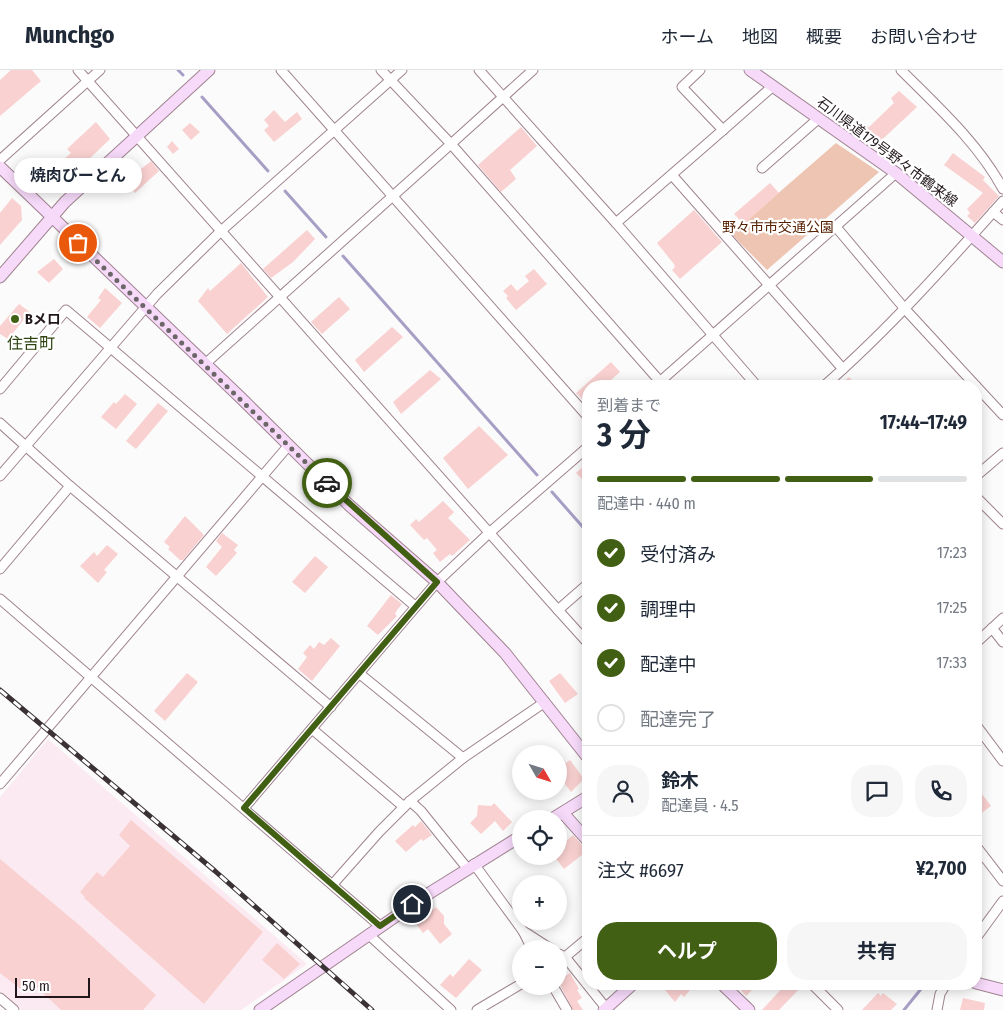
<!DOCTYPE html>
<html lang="ja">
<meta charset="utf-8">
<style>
:root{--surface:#fff;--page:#f6f6f7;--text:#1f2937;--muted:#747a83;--line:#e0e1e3;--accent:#426014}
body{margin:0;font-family:"Fira Sans Condensed","Noto Sans JP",sans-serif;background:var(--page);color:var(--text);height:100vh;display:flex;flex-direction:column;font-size:19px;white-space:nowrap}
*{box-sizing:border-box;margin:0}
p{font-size:16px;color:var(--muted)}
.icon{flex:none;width:28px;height:28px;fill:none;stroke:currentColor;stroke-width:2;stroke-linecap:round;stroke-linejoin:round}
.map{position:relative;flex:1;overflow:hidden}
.details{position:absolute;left:582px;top:310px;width:400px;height:610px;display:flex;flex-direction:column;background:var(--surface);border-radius:20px;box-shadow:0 2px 12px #0003}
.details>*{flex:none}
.needle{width:32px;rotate:129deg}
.buttons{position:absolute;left:512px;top:675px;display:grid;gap:10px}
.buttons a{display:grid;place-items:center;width:55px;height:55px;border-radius:50%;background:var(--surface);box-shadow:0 2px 12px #0003;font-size:25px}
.scale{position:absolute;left:15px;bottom:12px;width:75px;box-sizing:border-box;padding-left:5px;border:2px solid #21161b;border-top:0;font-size:14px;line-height:18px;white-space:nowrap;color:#21161b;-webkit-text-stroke:4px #fff;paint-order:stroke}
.pin{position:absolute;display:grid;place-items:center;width:42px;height:42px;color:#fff;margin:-21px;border:2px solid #fff;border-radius:50%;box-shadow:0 1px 5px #0007}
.courier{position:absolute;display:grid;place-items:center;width:50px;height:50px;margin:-25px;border:4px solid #426014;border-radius:50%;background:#fff;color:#222;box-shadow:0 1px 6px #0007}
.bubble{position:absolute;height:35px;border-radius:18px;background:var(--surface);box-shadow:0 2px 12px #0003;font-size:16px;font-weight:700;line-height:35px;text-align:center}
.head em{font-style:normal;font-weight:700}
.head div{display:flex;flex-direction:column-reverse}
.head{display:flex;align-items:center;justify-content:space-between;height:85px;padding:0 15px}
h1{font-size:32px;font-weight:700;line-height:38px}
.bar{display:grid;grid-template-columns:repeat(4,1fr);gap:8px 5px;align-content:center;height:60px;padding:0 15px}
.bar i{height:6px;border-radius:4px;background:var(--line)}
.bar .selected{background:var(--accent)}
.bar p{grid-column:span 4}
.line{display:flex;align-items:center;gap:12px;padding:0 15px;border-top:1px solid var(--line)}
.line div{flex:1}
.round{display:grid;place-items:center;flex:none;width:52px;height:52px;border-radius:20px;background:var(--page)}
ol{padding:0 15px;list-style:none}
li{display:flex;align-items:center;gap:15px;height:55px}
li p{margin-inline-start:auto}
li .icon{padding:5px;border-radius:50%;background:var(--accent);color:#fff;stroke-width:4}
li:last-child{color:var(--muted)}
li i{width:28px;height:28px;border:2px solid var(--line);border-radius:50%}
.action{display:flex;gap:10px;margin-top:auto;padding:10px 15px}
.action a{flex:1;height:58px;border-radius:20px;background:var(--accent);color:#fff;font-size:20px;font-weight:700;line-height:58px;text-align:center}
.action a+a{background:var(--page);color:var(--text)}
header{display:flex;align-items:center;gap:30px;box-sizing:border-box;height:70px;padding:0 25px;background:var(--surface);border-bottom:1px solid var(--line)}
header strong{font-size:24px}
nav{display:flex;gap:28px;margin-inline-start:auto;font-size:18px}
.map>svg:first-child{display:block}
.built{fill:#fbeaf1}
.green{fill:#edc5b2}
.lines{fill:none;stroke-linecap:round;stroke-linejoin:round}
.stream{stroke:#a79ec5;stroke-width:3}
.building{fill:#fad1d1}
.street-casing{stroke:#9f838f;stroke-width:11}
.secondary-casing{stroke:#9f838f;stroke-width:13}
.street{stroke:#fff;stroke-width:9}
.secondary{stroke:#f7dafa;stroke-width:11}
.rail-casing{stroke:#3b3236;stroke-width:5}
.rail{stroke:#fff;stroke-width:3;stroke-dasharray:9;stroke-linecap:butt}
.done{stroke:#6d6669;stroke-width:5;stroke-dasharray:0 9}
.route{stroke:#426014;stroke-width:6}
.poi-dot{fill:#426014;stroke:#fff;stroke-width:2}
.labels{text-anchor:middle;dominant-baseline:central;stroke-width:4.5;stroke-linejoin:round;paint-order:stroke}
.street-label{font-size:14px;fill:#21161b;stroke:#fff}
.park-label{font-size:14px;fill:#552102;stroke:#fff}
.poi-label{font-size:14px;font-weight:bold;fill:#21161b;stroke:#fff;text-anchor:start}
.quarter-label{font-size:16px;fill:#2e4411;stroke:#fff}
</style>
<header>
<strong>Munchgo</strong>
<nav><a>ホーム</a><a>地図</a><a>概要</a><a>お問い合わせ</a></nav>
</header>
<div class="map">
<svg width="1003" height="940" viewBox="0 0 1003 940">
<rect width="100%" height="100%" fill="#fbfbfb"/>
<path class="built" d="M 48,669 L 307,894 L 241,940 L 22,940 L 0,921 L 0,727 Z"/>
<path class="green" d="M 836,73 L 879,102 L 767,200 L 731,164 Z"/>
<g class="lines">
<g class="stream">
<path d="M 178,0 L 183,5"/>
<path d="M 202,27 L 268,101"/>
<path d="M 285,121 L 326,167"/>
<path d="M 343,186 L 537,405"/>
<path d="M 552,422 L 589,464"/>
<path d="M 904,940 L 925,914"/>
</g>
</g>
<g class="building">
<path d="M 11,0 L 32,0 L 41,11 L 0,46 L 0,10 Z"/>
<path d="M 899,21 L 917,37 L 873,78 L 857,62 L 866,55 L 869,57 L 894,33 L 891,28 Z"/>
<path d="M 274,40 L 285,52 L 297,42 L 302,49 L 274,72 L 264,60 L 269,56 L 264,50 Z"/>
<path d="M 96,52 L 110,69 L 60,117 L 48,103 L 71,83 L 67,79 Z"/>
<path d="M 190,53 L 200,62 L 191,70 L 182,60 Z"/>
<path d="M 521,57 L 537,76 L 510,100 L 516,109 L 501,122 L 478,95 Z"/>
<path d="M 172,71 L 179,79 L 173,84 L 167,77 Z"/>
<path d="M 953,83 L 985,107 L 983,110 L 999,126 L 975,153 L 967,146 L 970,143 L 967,139 L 983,123 L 944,95 Z"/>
<path d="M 151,91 L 159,101 L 135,123 L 126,111 Z"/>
<path d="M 770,113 L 779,123 L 744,154 L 734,144 Z"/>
<path d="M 12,128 L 21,136 L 22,150 L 0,175 L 0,143 Z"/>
<path d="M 694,140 L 722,172 L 680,209 L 672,200 L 675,197 L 674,194 L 657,173 Z"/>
<path d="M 307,160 L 315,169 L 293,192 L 271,208 L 263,199 Z"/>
<path d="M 54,189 L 63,199 L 49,213 L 37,202 Z"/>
<path d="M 241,193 L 268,227 L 227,264 L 198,231 L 208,218 L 210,221 Z"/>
<path d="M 534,199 L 547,214 L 516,240 L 506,228 L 508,226 L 503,221 L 511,214 L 517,221 L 529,211 L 525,206 Z"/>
<path d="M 105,218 L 122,233 L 100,258 L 87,247 L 101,230 L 98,228 Z"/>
<path d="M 339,227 L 350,239 L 322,264 L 311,252 Z"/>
<path d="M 19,234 L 30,242 L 8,269 L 0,264 L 0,256 Z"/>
<path d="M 392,257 L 403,267 L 364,302 L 355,290 Z"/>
<path d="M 611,292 L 620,302 L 604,316 L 589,316 L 589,336 L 576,323 Z"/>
<path d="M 430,300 L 441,309 L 401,344 L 393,332 Z"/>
<path d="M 849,307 L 857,316 L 838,316 Z"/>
<path d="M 125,324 L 137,334 L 116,359 L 101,347 L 114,332 L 116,334 Z"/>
<path d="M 158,333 L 168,341 L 136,379 L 126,371 Z"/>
<path d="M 479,356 L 508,385 L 468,419 L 443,388 Z"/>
<path d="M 589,391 L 589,416 L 576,403 Z"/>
<path d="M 443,431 L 454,442 L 448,448 L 470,470 L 452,486 L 450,484 L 440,492 L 433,483 L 437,480 L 427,468 L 424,470 L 410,455 L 416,449 L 419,452 Z"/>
<path d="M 185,446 L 204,465 L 183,490 L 180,490 L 168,479 L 170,477 L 164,472 Z"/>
<path d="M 222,463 L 238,475 L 234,480 L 237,483 L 216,506 L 206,497 L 222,477 L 216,471 Z"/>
<path d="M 107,475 L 118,484 L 104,500 L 107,502 L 98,513 L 80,496 L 94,482 L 97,486 Z"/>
<path d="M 315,486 L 328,497 L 305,523 L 292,512 Z"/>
<path d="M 391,525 L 402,534 L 397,540 L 395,544 L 397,546 L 378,565 L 367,556 Z"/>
<path d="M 331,568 L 340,576 L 312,611 L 298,599 L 307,587 L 303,583 L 310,575 L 314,579 L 319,572 L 324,575 Z"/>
<path d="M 187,603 L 198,612 L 165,651 L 154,641 Z"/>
<path d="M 560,603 L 578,624 L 565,633 L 549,611 Z"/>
<path d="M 559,683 L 566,693 L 570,690 L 584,709 L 571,722 L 559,706 Z"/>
<path d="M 976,716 L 991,736 L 976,747 Z"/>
<path d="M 494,733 L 512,752 L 503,761 L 495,751 L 481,764 L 470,753 L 477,746 L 478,735 L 491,736 Z"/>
<path d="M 131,750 L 263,862 L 204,934 L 84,828 L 85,827 L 80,822 L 97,802 L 103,807 L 130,776 L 119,765 Z"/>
<path d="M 421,751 L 432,765 L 423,771 L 421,769 L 406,782 L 395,771 L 413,755 L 415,757 Z"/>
<path d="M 573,765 L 587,781 L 564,799 L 554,786 L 559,786 L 559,777 Z"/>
<path d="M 0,789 L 78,854 L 156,925 L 143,940 L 61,940 L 30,911 L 22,920 L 0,903 Z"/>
<path d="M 436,837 L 444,846 L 444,854 L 452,864 L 440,874 L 428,859 L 423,863 L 417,855 L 424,850 L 422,848 Z"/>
<path d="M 277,873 L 300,894 L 284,909 L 262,890 Z"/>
<path d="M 469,889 L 482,900 L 456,928 L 440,915 L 450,904 L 453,907 Z"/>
<path d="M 570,903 L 579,919 L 577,920 L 582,928 L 577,931 L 583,940 L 573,940 L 559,913 L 559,910 Z"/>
<path d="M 660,914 L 695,914 L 684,927 L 681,924 L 675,932 Z"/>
<path d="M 743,914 L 758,914 L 746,926 L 739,918 Z"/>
<path d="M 786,914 L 804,914 L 779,940 L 762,940 Z"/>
<path d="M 878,923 L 881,926 L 883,923 L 897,934 L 891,940 L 862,940 Z"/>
<path d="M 963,928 L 985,933 L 984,940 L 960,940 Z"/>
</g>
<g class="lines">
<g class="street-casing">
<g id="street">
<path d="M 78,0 L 558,540 L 589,513"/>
<path d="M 281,0 L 589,348"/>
<path d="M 479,0 L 616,153 L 723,60 L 682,17 L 700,0"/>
<path d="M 533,0 L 451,74 L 664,316"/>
<path d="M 901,0 C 938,37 978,73 1003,119"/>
<path d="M 723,60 L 773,16"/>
<path d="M 0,90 L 100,0"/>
<path d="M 762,98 L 819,48"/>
<path d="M 672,105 L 843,299"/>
<path d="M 993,142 L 1003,150"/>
<path d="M 616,153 L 757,316"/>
<path d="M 836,157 L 905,239 L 976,316"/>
<path d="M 205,294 L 451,74 L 381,0"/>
<path d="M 655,316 L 896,103"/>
<path d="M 824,316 C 889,259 946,195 1003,131"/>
<path d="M 976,316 L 1003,345"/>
<path d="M 0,319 L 66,240 L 415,536"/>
<path d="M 0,353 L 70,416 L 0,499"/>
<path d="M 0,406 L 157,224 L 221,161 L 402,0"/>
<path d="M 976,406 L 1003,383"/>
<path d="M 70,416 L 331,637"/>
<path d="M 976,427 L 1003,454"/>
<path d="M 0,529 L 380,856"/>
<path d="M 558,540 L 586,571 L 589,569"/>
<path d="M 992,558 L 1003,572"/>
<path d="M 976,573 L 1003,548"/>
<path d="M 360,604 L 463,688"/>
<path d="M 976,655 L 1003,691"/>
<path d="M 312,659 L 404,737"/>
<path d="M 0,714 L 289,375"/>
<path d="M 410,731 L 463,688 L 545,632"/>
<path d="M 244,738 L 437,512 L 488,464 L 589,376"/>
<path d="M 976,776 L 1003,811"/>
<path d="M 474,794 L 523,861 L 551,879"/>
<path d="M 333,814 L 379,762 L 410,731 L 421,741 L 467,798"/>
<path d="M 523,861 L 532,879"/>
<path d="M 369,865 L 451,940"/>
<path d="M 976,868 L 1003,831"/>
<path d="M 559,884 L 566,888 L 606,938"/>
<path d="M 559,892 L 589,867"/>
<path d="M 812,914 L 838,940"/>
<path d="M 553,916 L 567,940"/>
<path d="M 0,928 L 14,940"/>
<path d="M 477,940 L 521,914"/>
<path d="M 937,940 L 940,924 L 946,914"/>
</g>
</g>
<g class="secondary-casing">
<g id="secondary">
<path d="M 750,0 L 896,103 L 1003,192"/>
<path d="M 0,97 L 241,328 L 349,435 L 437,512 L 505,583 L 589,689"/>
<path d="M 0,207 L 65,132 L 209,0"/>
<path d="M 563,743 L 589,772"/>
<path d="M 552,749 L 589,726"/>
<path d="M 976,913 L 1003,920"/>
<path d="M 722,914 L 749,940"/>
<path d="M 260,940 L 428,824 L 521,766"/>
<path d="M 604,940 L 633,914"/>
</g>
</g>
<use href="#street" class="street"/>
<use href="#secondary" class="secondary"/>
<g class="rail-casing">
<path id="rail" d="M 0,620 L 215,801 L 372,940"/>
</g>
<use href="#rail" class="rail"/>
</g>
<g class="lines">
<path class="done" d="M 78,173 L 327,413"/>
<path class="route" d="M 327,413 L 437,512 L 244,738 L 380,856 L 412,834"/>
</g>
<circle class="poi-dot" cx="15" cy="249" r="5"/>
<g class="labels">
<g class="street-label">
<text transform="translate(887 82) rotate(37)">石川県道179号野々市鶴来線</text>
</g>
<g class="park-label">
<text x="778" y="157">野々市市交通公園</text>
</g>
<g class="poi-label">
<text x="25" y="249">Bメロ</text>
</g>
<g class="quarter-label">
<text x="31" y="273">住吉町</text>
</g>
</g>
</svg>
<div class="buttons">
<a><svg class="needle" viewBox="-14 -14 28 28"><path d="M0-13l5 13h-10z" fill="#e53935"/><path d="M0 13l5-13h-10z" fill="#747a83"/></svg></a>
<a><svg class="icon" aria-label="locate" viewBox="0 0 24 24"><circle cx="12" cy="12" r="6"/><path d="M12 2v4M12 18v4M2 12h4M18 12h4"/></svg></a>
<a>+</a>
<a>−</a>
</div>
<div class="scale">50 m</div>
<div class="pin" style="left:78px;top:173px;background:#ea580c"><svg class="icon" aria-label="bag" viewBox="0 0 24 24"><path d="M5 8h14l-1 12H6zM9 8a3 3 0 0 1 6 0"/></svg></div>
<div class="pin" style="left:412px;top:834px;background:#1f2937"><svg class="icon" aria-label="home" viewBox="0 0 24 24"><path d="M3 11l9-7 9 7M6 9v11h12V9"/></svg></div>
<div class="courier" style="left:327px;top:413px"><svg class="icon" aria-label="car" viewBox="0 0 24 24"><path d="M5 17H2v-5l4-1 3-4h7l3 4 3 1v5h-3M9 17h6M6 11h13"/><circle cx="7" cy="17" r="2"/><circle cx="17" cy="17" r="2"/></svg></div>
<div class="bubble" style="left:14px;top:88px;width:128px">焼肉びーとん</div>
<section class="details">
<div class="head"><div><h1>3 分</h1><p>到着まで</p></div><em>17:44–17:49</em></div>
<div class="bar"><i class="selected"></i><i class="selected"></i><i class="selected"></i><i></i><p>配達中 · 440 m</p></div>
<ol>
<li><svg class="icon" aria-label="check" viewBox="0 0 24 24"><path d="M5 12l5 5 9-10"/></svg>受付済み<p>17:23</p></li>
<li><svg class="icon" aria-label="check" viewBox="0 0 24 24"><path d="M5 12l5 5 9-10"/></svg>調理中<p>17:25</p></li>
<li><svg class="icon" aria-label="check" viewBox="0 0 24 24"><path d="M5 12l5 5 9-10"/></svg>配達中<p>17:33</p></li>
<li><i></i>配達完了</li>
</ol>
<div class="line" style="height:90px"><a class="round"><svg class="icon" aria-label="person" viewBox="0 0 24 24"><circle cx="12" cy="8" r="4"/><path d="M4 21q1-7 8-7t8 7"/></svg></a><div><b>鈴木</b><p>配達員 · 4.5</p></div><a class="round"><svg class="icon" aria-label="chat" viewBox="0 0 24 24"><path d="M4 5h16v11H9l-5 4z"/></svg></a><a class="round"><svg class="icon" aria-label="phone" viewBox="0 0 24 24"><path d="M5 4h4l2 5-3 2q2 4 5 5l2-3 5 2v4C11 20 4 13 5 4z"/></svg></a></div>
<div class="line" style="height:65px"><div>注文 #6697</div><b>¥2,700</b></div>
<div class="action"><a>ヘルプ</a><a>共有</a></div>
</section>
</div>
